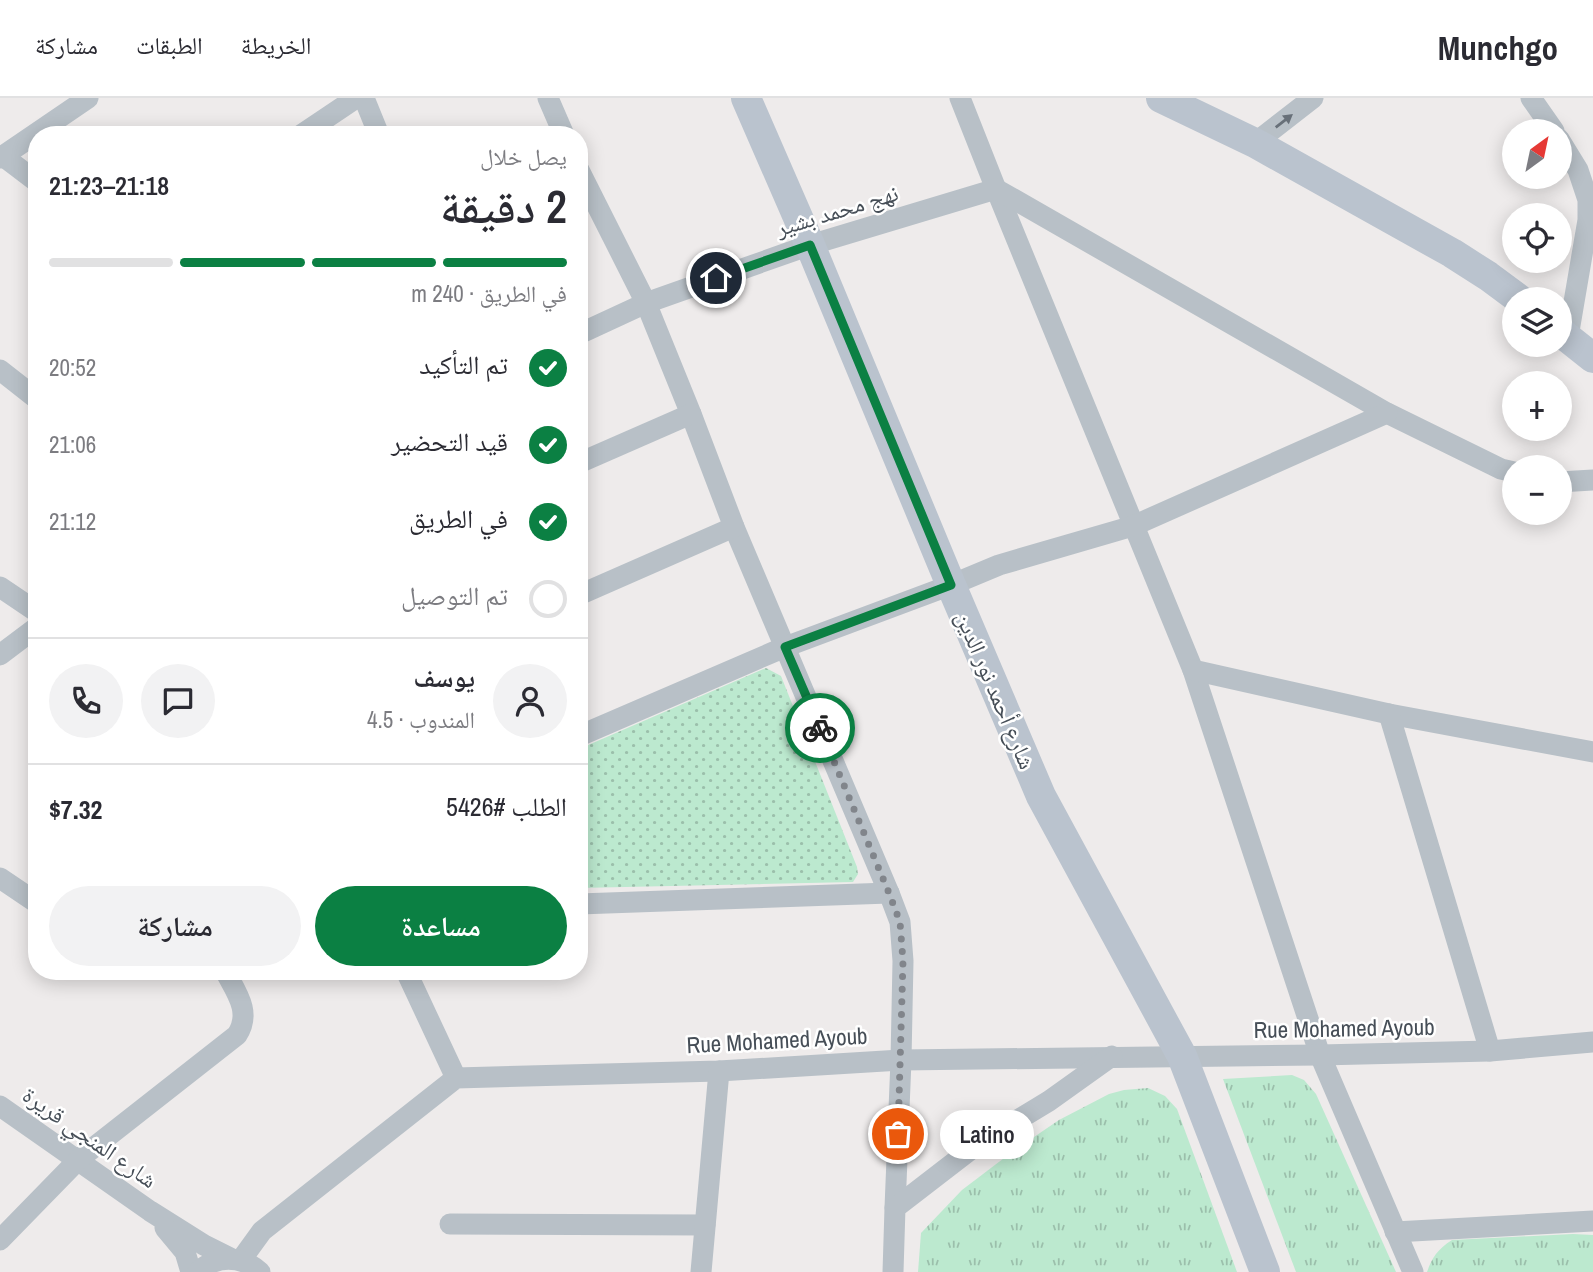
<!DOCTYPE html>
<html lang="ar">
<meta charset="utf-8">
<style>
:root{--surface:#fff;--page:#f2f2f3;--text:#2b2b33;--muted:#7c7c81;--line:#e1e1e2;--accent:#0b8043}
body{margin:0;font-family:"Archivo Narrow","Noto Naskh Arabic",sans-serif;background:var(--page);color:var(--text);direction:rtl;height:100vh;display:flex;flex-direction:column;font-size:26px;white-space:nowrap}
*{box-sizing:border-box;margin:0}
p{font-size:23px;color:var(--muted)}
.icon{flex:none;width:38px;height:38px;fill:none;stroke:currentColor;stroke-width:2;stroke-linecap:round;stroke-linejoin:round}
.map{position:relative;flex:1;overflow:hidden;direction:ltr}
.panel{position:absolute;left:28px;top:28px;width:560px;height:854px;display:flex;flex-direction:column;background:var(--surface);border-radius:28px;box-shadow:0 4px 18px #0003;direction:rtl}
.panel>*{flex:none}
.needle{width:46px;rotate:33deg}
.controls{position:absolute;left:1502px;top:21px;display:grid;gap:14px}
.controls a{display:grid;place-items:center;width:70px;height:70px;border-radius:50%;background:var(--surface);box-shadow:0 4px 18px #0003;font-size:35px}
.pin{position:absolute;display:grid;place-items:center;width:60px;height:60px;color:#fff;margin:-30px;border:4px solid #fff;border-radius:50%;box-shadow:0 2px 7px #0007}
.courier{position:absolute;display:grid;place-items:center;width:70px;height:70px;margin:-35px;border:5px solid #0b8043;border-radius:50%;background:#fff;color:#222;box-shadow:0 2px 9px #0007}
.bubble{position:absolute;height:49px;border-radius:24px;background:var(--surface);box-shadow:0 4px 18px #0003;font-size:23px;font-weight:600;line-height:49px;text-align:center;direction:rtl}
.overview em{font-style:normal;font-weight:600}
.overview div{display:flex;flex-direction:column-reverse}
.overview{display:flex;align-items:center;justify-content:space-between;height:119px;padding:0 21px}
h1{font-size:46px;font-weight:600;line-height:52px}
.bar{display:grid;grid-template-columns:repeat(4,1fr);gap:10px 7px;align-content:center;height:84px;padding:0 21px}
.bar i{height:9px;border-radius:5px;background:var(--line)}
.bar .active{background:var(--accent)}
.bar p{grid-column:span 4}
.line{display:flex;align-items:center;gap:18px;padding:0 21px;border-top:2px solid var(--line)}
.line div{flex:1}
.round{display:grid;place-items:center;flex:none;width:74px;height:74px;border-radius:37px;background:var(--page)}
ol{padding:0 21px;list-style:none}
li{display:flex;align-items:center;gap:21px;height:77px}
li p{margin-inline-start:auto}
li .icon{padding:7px;border-radius:50%;background:var(--accent);color:#fff;stroke-width:4}
li:last-child{color:var(--muted)}
li i{width:38px;height:38px;border:4px solid var(--line);border-radius:50%}
.button{display:flex;gap:14px;margin-top:auto;padding:14px 21px}
.button a{flex:1;height:80px;border-radius:42px;background:var(--accent);color:#fff;font-size:28px;font-weight:600;line-height:80px;text-align:center}
.button a+a{background:var(--page);color:var(--text)}
header{display:flex;align-items:center;gap:42px;box-sizing:border-box;height:98px;padding:0 35px;background:var(--surface);border-bottom:2px solid var(--line)}
header strong{font-size:33px}
nav{display:flex;gap:38px;margin-inline-start:auto;font-size:24px}
.map>svg:first-child{display:block}
.grass{fill:url(#grass-dots)}
.park{fill:url(#park-tufts)}
.lines{fill:none;stroke-linecap:round;stroke-linejoin:round}
.street{stroke:#b8c0c7;stroke-width:21}
.secondary{stroke:#bac3ce;stroke-width:30}
.oneway{fill:#687079}
.done{stroke:#81858b;stroke-width:7;stroke-dasharray:0 12.6}
.route{stroke:#0b8043;stroke-width:9}
.labels{text-anchor:middle;dominant-baseline:central;stroke-width:5;stroke-linejoin:round;paint-order:stroke}
.street-label{font-size:23px;fill:#464e57;stroke:#fff}
</style>
<header>
<strong>Munchgo</strong>
<nav><a>الخريطة</a><a>الطبقات</a><a>مشاركة</a></nav>
</header>
<div class="map">
<svg width="1593" height="1174" viewBox="0 0 1593 1174">
<defs>
<pattern id="grass-dots" width="8" height="8" patternUnits="userSpaceOnUse" patternTransform="scale(1.75)"><rect width="8" height="8" fill="#bce9cf"/><path d="M2 2h.1M6 6h.1" fill="none" stroke="#9bbfab" stroke-width="1.8" stroke-linecap="round"/></pattern>
<pattern id="park-tufts" width="24" height="20" patternUnits="userSpaceOnUse" patternTransform="scale(1.75)"><rect width="24" height="20" fill="#bce9cf"/><path d="M3 7l-1-3M5 7V3M7 7l1-3M15 17l-1-3M17 17v-4M19 17l1-3" fill="none" stroke="#9bbfab"/></pattern>
</defs>
<rect width="100%" height="100%" fill="#eeebeb"/>
<path class="grass" d="M 766,570 L 781,578 L 857,769 L 858,776 L 853,784 L 579,790 L 579,651 Z"/>
<g class="park">
<path d="M 1292,977 L 1304,982 L 1316,996 L 1396,1174 L 1296,1174 L 1223,981 Z"/>
<path d="M 1148,990 L 1165,998 L 1177,1011 L 1237,1174 L 918,1174 L 921,1135 L 962,1092 L 1012,1054 L 1059,1022 L 1109,996 L 1124,992 Z"/>
<path d="M 1573,1136 L 1593,1137 L 1593,1174 L 1427,1174 C 1432,1159 1438,1151 1452,1142 Z"/>
</g>
<g class="lines">
<g class="street">
<path d="M 364,0 L 379,37"/>
<path d="M 548,0 L 564,37"/>
<path d="M 960,0 L 996,91 L 1193,572 L 1320,957 L 1413,1174"/>
<path d="M 1531,0 L 1554,33"/>
<path d="M 301,37 L 356,0"/>
<path d="M 1559,41 L 1578,72 L 1588,102 L 1588,122 L 1568,239"/>
<path d="M 1255,45 L 1313,0"/>
<path d="M 3,58 L 37,84"/>
<path d="M 0,60 L 88,0"/>
<path d="M 579,72 L 646,205 L 691,316 L 734,429 L 889,795 L 900,824 L 903,863 L 901,962 L 895,1110"/>
<path d="M 579,236 L 646,205 L 810,147 L 996,91 L 1387,315 L 1501,371 L 1514,374"/>
<path d="M 0,272 L 37,301"/>
<path d="M 579,365 L 691,316"/>
<path d="M 1559,384 L 1593,382"/>
<path d="M 0,489 L 37,514"/>
<path d="M 579,497 L 734,429"/>
<path d="M 0,557 L 37,529"/>
<path d="M 1193,572 L 1389,616 L 1593,654"/>
<path d="M 1389,616 L 1490,953"/>
<path d="M 579,638 L 785,549 L 951,487 L 999,467 L 1133,428 L 1387,315"/>
<path d="M 0,780 L 37,805"/>
<path d="M 579,806 L 889,795"/>
<path d="M 406,873 L 456,980"/>
<path d="M 0,1008 L 150,1113 L 204,1147 L 232,1161"/>
<path d="M 450,1126 L 705,1127"/>
<path d="M 165,1130 L 185,1154 L 191,1174"/>
<path d="M 1395,1134 L 1593,1123"/>
<path d="M 0,1142 L 79,1061 L 237,937 C 252,914 236,894 225,873"/>
<path d="M 241,1162 L 262,1133 L 456,980 L 719,973 L 901,962 L 1320,957 L 1490,953 L 1593,944"/>
<path d="M 198,1174 C 216,1157 241,1157 260,1174"/>
<path d="M 701,1174 L 719,973"/>
<path d="M 893,1174 L 895,1110 L 978,1046 L 1049,1003 L 1112,958"/>
</g>
<g class="secondary">
<path d="M 746,0 L 810,147 L 951,487 L 1041,698 L 1182,958 L 1265,1174"/>
<path d="M 1161,0 L 1255,45 L 1452,155 L 1488,178 L 1519,201"/>
<path d="M 1559,233 L 1593,260"/>
</g>
</g>
<defs><path id="oneway-solid" d="M-6-.8H1V-3.2L6.5 0L1 3.2V.8H-6Z" transform="scale(1.75)"/></defs>
<use class="oneway" href="#oneway-solid" transform="translate(1284 23) rotate(-38)"/>
<g class="lines">
<path class="done" d="M 820,630 L 889,795 L 900,824 L 903,863 L 898,1036"/>
<path class="route" d="M 716,180 L 810,147 L 951,487 L 785,549 L 820,630"/>
</g>
<g class="labels">
<g class="street-label">
<text transform="translate(837 112) rotate(-17)">نهج محمد بشير</text>
<text transform="translate(996 592) rotate(67)">شارع أحمد نور الدين</text>
<text transform="translate(1344 930) rotate(-1)">Rue Mohamed Ayoub</text>
<text transform="translate(777 942) rotate(-3)">Rue Mohamed Ayoub</text>
<text transform="translate(90 1039) rotate(35)">شارع المنجي قريرة</text>
</g>
</g>
</svg>
<div class="controls">
<a><svg class="needle" viewBox="-14 -14 28 28"><path d="M0-13l5 13h-10z" fill="#e53935"/><path d="M0 13l5-13h-10z" fill="#7c7c81"/></svg></a>
<a><svg class="icon" aria-label="locate" viewBox="0 0 24 24"><circle cx="12" cy="12" r="6"/><path d="M12 2v4M12 18v4M2 12h4M18 12h4"/></svg></a>
<a><svg class="icon" aria-label="layers" viewBox="0 0 24 24"><path d="M12 4l9 5-9 5-9-5zM3 14l9 5 9-5"/></svg></a>
<a>+</a>
<a>−</a>
</div>
<div class="pin" style="left:898px;top:1036px;background:#ea580c"><svg class="icon" aria-label="bag" viewBox="0 0 24 24"><path d="M5 8h14l-1 12H6zM9 8a3 3 0 0 1 6 0"/></svg></div>
<div class="pin" style="left:716px;top:180px;background:#1f2937"><svg class="icon" aria-label="home" viewBox="0 0 24 24"><path d="M3 11l9-7 9 7M6 9v11h12V9"/></svg></div>
<div class="courier" style="left:820px;top:630px"><svg class="icon" aria-label="bike" viewBox="0 0 24 24"><circle cx="6" cy="16" r="4"/><circle cx="18" cy="16" r="4"/><path d="M6 16l4-8h5l3 8M10 8l3 8H6M13 5h3"/></svg></div>
<div class="bubble" style="left:940px;top:1012px;width:94px">Latino</div>
<section class="panel">
<div class="overview"><div><h1>2 دقيقة</h1><p>يصل خلال</p></div><em>21:18–21:23</em></div>
<div class="bar"><i class="active"></i><i class="active"></i><i class="active"></i><i></i><p>في الطريق · 240 m</p></div>
<ol>
<li><svg class="icon" aria-label="check" viewBox="0 0 24 24"><path d="M5 12l5 5 9-10"/></svg>تم التأكيد<p>20:52</p></li>
<li><svg class="icon" aria-label="check" viewBox="0 0 24 24"><path d="M5 12l5 5 9-10"/></svg>قيد التحضير<p>21:06</p></li>
<li><svg class="icon" aria-label="check" viewBox="0 0 24 24"><path d="M5 12l5 5 9-10"/></svg>في الطريق<p>21:12</p></li>
<li><i></i>تم التوصيل</li>
</ol>
<div class="line" style="height:126px"><a class="round"><svg class="icon" aria-label="person" viewBox="0 0 24 24"><circle cx="12" cy="8" r="4"/><path d="M4 21q1-7 8-7t8 7"/></svg></a><div><b>يوسف</b><p>المندوب · 4.5</p></div><a class="round"><svg class="icon" aria-label="chat" viewBox="0 0 24 24"><path d="M4 5h16v11H9l-5 4z"/></svg></a><a class="round"><svg class="icon" aria-label="phone" viewBox="0 0 24 24"><path d="M5 4h4l2 5-3 2q2 4 5 5l2-3 5 2v4C11 20 4 13 5 4z"/></svg></a></div>
<div class="line" style="height:91px"><div>الطلب #5426</div><b>$7.32</b></div>
<div class="button"><a>مساعدة</a><a>مشاركة</a></div>
</section>
</div>
